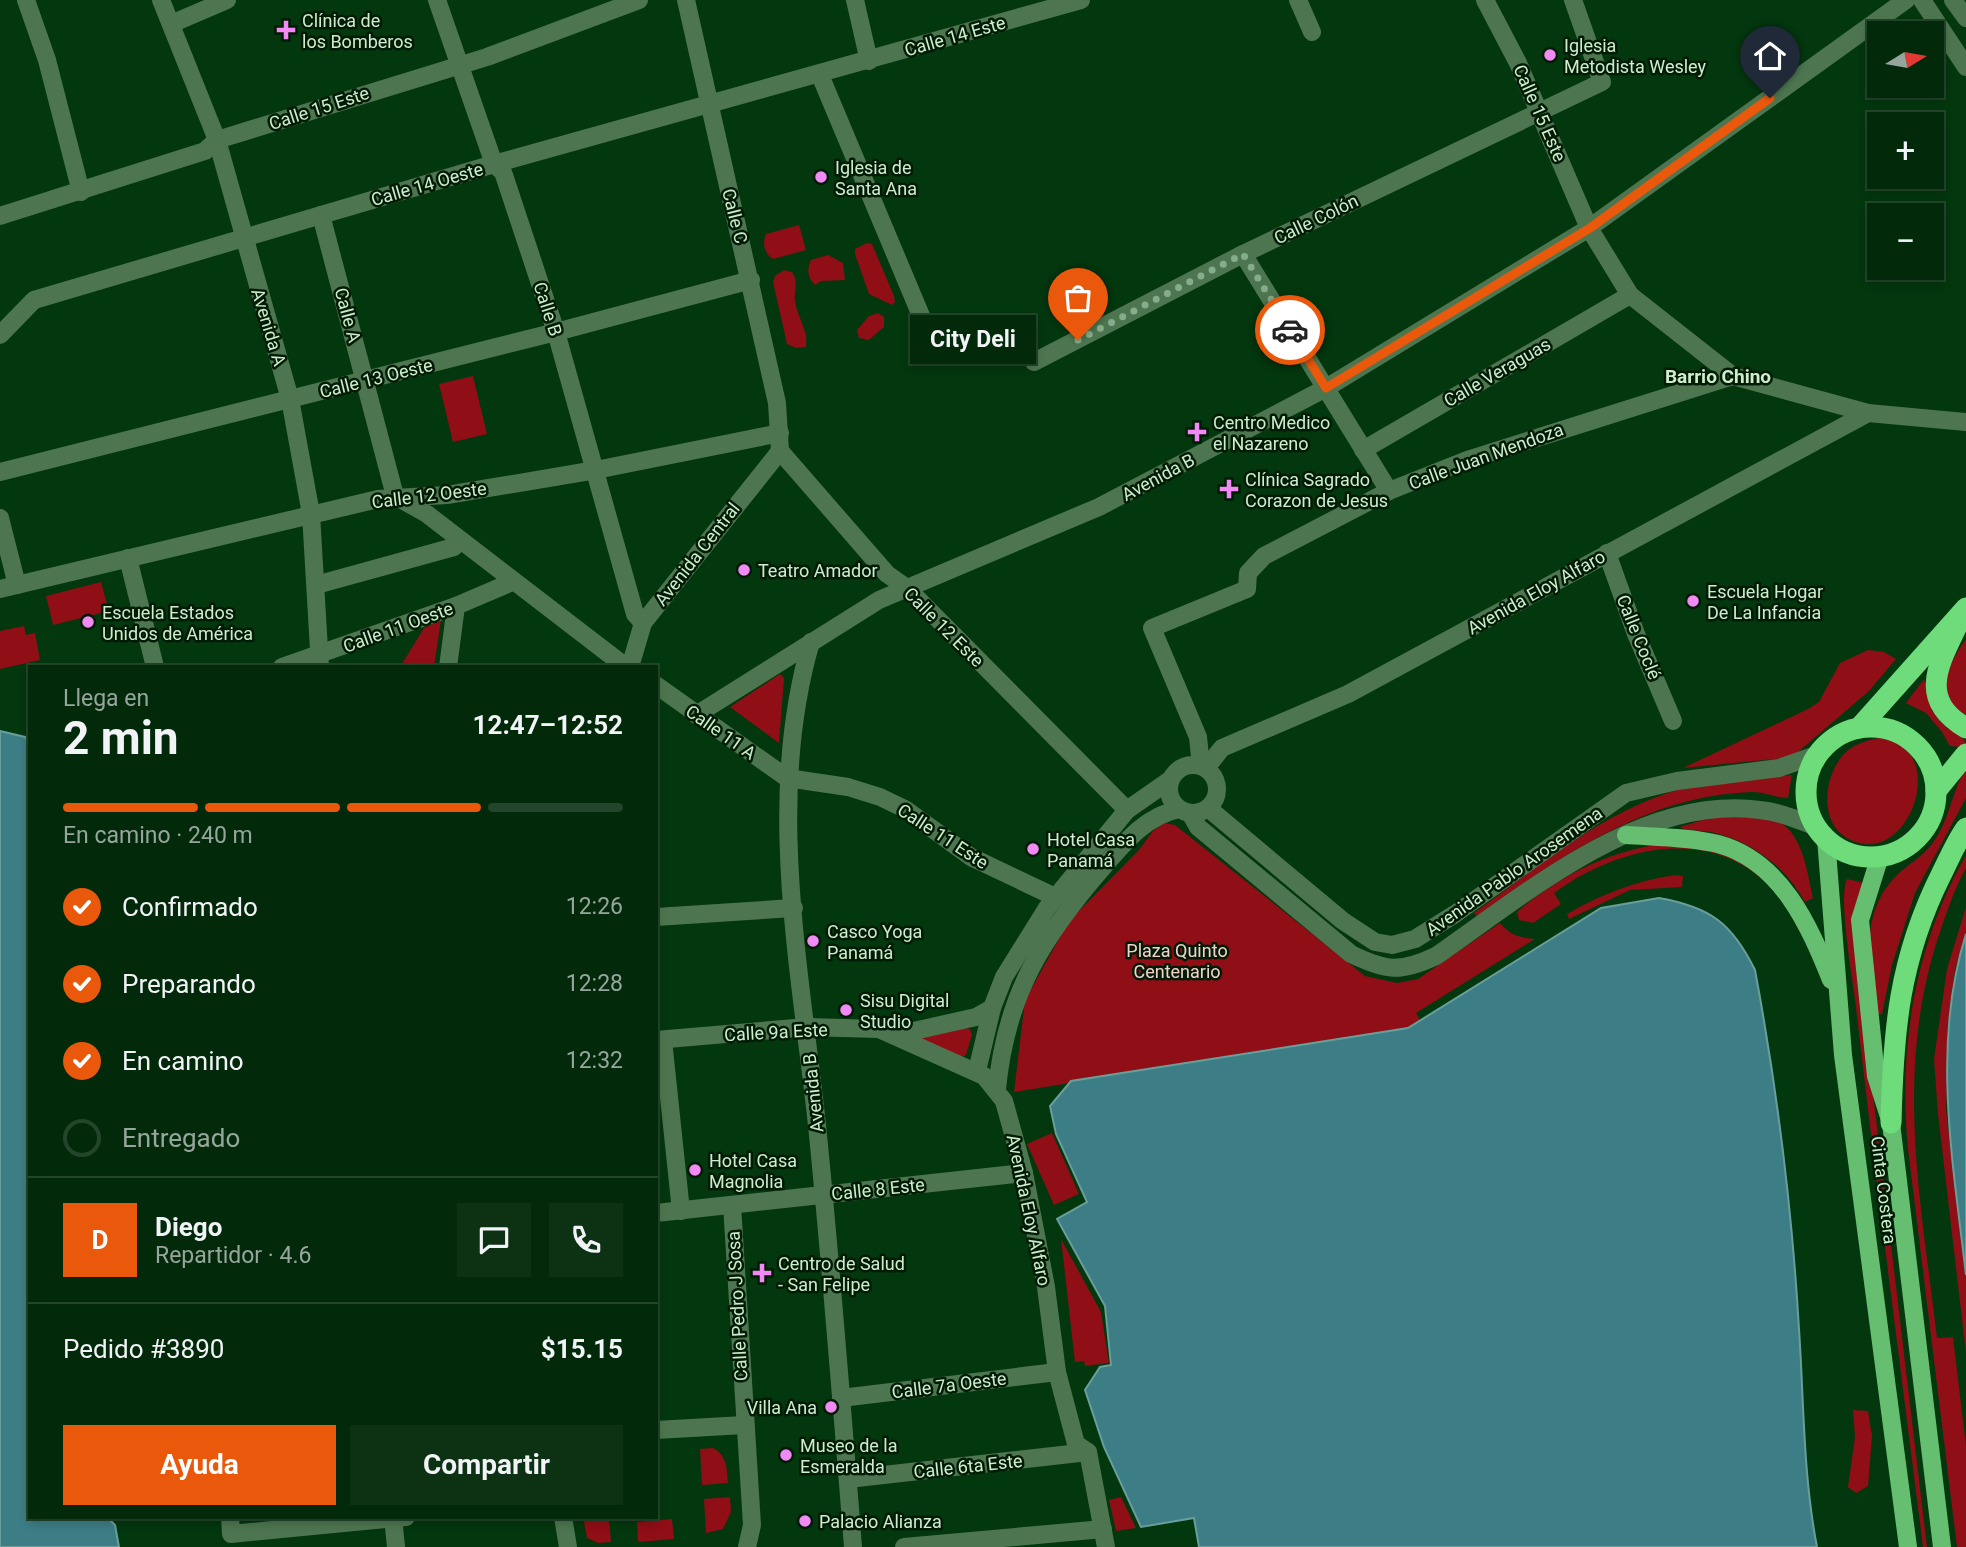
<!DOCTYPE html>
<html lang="es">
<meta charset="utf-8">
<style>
:root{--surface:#02290a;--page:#0c3113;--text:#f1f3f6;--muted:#96a69c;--line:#23452b;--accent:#ea580c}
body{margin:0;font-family:Roboto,sans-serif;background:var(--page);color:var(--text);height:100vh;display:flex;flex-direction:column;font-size:26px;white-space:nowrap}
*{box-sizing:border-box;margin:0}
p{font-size:23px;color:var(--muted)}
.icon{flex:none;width:38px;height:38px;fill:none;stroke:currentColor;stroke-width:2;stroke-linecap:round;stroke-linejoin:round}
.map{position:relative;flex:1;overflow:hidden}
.sheet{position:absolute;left:28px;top:665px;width:630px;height:854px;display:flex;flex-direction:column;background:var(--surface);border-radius:0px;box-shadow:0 4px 10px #0003,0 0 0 2px var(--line)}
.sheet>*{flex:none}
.needle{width:46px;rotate:79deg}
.fabs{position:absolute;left:1867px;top:21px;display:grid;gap:14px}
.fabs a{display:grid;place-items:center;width:77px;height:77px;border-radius:0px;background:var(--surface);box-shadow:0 4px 10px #0003,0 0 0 2px var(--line);font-size:35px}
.pin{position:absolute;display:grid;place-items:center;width:60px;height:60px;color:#fff;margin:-72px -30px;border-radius:50% 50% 50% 0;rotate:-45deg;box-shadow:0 0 7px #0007}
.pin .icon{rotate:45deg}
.courier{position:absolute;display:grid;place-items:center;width:70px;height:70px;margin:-35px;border:5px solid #ea580c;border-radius:50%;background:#fff;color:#222;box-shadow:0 2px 9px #0007}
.bubble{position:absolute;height:49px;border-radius:0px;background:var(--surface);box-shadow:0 4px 10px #0003,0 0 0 2px var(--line);font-size:23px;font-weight:700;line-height:49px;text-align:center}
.headline em{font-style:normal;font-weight:700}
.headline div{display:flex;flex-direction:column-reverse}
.headline{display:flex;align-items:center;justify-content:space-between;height:119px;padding:0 35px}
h1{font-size:46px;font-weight:700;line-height:52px}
.bar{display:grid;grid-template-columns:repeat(4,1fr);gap:10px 7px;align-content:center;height:84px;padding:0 35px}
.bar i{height:9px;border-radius:5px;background:var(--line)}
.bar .on{background:var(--accent)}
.bar p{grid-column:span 4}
.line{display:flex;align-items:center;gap:18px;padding:0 35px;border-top:2px solid var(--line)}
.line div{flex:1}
.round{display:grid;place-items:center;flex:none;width:74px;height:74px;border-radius:0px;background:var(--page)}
ol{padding:0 35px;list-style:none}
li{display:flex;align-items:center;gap:21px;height:77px}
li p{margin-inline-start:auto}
li .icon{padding:7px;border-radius:50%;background:var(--accent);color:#fff;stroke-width:4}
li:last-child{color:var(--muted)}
li i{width:38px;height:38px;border:4px solid var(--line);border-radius:50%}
.button{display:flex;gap:14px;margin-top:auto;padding:14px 35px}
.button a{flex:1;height:80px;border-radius:0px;background:var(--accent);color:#fff;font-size:28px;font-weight:700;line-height:80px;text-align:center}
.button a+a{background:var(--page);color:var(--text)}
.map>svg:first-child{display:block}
.green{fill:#900e15}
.water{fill:#3d7d85;stroke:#689f9b;stroke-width:2}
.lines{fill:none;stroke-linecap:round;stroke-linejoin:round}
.minor{stroke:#4d7650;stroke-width:18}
.major{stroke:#66bf70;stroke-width:18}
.highway{stroke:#6fdc7c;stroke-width:21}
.done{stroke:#86ad8b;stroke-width:7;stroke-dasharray:0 12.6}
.route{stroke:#ea580c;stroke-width:9}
.poi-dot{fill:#f18af4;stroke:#021b05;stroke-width:2.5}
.labels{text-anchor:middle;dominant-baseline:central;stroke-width:5;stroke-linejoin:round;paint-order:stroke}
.poi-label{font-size:18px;fill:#cdedce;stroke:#021b05;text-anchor:start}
.street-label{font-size:18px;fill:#cdedce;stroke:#021b05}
.park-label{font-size:18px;fill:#f4d1cd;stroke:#021b05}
.neighbourhood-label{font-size:19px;font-weight:bold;fill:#cdedce;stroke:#021b05}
</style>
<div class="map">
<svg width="1966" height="1547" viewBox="0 0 1966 1547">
<rect width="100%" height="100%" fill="#03370e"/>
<g class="green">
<path d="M 799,225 L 806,250 L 773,259 C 764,253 762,244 766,234 Z"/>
<path d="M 867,243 L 872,244 L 894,296 L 895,302 L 892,305 L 869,294 L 855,254 L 855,249 Z"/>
<path d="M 828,255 L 843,263 L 845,280 L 821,281 L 815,285 C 807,277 807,269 811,260 Z"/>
<path d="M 784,270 L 792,272 C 799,282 794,289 795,301 C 797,317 809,331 806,347 L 796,348 L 787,344 L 773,282 L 775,276 Z"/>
<path d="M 878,313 L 884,317 L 884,327 L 869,340 L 859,338 L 857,330 L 869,316 Z"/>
<path d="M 473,376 L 487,434 L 453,442 L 439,384 Z"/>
<path d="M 101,582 L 109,611 L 53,625 L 46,596 Z"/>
<path d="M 441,620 L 434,667 L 400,667 L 424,628 Z"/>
<path d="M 24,626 L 26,635 L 35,633 L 40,660 L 0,669 L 0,631 Z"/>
<path d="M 1966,639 L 1966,715 C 1928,698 1950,662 1966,639 Z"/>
<path d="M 1868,650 L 1884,652 L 1896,659 L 1869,691 L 1798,752 L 1784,758 L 1683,768 L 1808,709 L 1819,702 L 1840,663 Z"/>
<path d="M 780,674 L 784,678 L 779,743 L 730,707 Z"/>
<path d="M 1924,679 L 1933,712 L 1947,728 L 1963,736 L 1965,743 L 1962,747 L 1950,746 L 1942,732 L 1926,713 L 1906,703 Z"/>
<path d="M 1878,738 C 1954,743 1909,874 1847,838 C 1818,822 1824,774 1845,753 C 1854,744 1866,741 1878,738 Z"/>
<path d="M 1966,768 L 1966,798 L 1915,893 L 1892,965 L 1882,1014 L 1875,1015 C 1870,966 1858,916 1895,877 C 1907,864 1924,857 1934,841 C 1950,818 1952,791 1966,768 Z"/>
<path d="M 1792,775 L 1788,798 C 1776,798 1765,792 1752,792 C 1646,795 1559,858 1477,916 L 1474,913 C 1537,868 1604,810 1681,789 C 1716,780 1756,779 1792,775 Z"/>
<path d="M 1712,817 C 1727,817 1760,814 1772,818 C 1803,829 1807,872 1813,898 L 1805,902 C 1785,866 1751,841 1711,832 C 1701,830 1687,832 1680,827 Z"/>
<path d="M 1164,823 L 1175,825 L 1365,976 L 1397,983 L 1418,979 L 1500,923 C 1510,935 1520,938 1535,939 L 1416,1013 L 1420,1020 L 1408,1028 L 1014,1092 L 1025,1000 L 1069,921 L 1139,850 L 1153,831 Z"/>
<path d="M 1671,842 C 1736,843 1778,868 1802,930 L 1799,931 C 1751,824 1638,832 1554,893 L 1561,904 L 1533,923 L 1519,920 L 1517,912 L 1525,905 C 1574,868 1611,851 1671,842 Z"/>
<path d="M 1966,855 L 1966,868 C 1954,889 1946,915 1938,938 C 1894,1074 1921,1200 1937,1338 L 1953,1337 L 1966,1446 L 1966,1547 L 1957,1547 L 1908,1149 C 1898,1047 1915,945 1966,855 Z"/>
<path d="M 1675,875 L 1683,876 L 1682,887 L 1630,890 L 1569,919 L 1567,914 C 1602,894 1635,881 1675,875 Z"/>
<path d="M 1847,879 L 1864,883 L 1862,1001 L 1927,1547 L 1923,1547 C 1900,1364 1876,1182 1855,999 C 1852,975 1838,897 1847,879 Z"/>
<path d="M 1966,907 L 1966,934 L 1955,970 L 1951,1006 L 1946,1109 L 1966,1275 L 1966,1353 L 1938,1114 L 1934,1059 L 1947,969 Z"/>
<path d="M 962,1027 L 970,1029 L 972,1035 L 966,1055 L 961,1057 L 921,1042 L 921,1035 Z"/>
<path d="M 1052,1133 L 1079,1194 L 1054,1205 L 1027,1144 Z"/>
<path d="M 1061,1239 L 1101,1312 L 1109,1363 L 1085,1366 L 1084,1361 L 1075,1362 Z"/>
<path d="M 1853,1410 L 1868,1411 L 1872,1436 L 1868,1486 L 1856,1493 L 1848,1487 L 1855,1437 Z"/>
<path d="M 713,1448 C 727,1455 727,1469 728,1483 L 702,1485 L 700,1449 Z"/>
<path d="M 730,1497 L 731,1512 L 723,1529 L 706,1533 L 704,1499 Z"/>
<path d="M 1121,1497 L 1136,1528 L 1116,1531 L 1109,1500 Z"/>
<path d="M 583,1517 L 609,1517 L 611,1542 L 598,1543 L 587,1538 Z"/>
<path d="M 672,1519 L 674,1539 L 638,1542 L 637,1522 Z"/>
</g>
<g class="water">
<path d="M 0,731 L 25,737 L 30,744 L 30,1517 L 107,1517 L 115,1525 L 119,1547 L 0,1547 Z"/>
<path d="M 1659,898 C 1710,907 1732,923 1755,970 C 1777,1088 1792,1209 1799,1329 C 1804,1403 1803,1475 1817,1547 L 1199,1547 L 1194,1518 L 1141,1527 L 1104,1447 L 1085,1390 L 1100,1367 L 1111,1365 L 1105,1306 L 1057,1219 L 1087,1202 L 1056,1134 L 1050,1106 L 1071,1081 L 1408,1028 L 1601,908 Z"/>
<path d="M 1966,934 L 1966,1275 C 1953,1162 1931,1045 1966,934 Z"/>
</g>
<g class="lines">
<g class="minor">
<path d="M 26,0 L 47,60 L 81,192"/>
<path d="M 161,0 L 217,140 L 290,399 L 311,514 L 320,667"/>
<path d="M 437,0 L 494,164 L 503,172 L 556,332 L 635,614 L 643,623"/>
<path d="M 686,0 L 777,403 L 780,451 L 887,574 L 907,588 L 1127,810"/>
<path d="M 855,0 L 869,61"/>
<path d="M 1298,0 L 1312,32"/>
<path d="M 1485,0 L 1518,63 L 1589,228 L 1630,295 L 1733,376 L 1868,413 L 1966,422"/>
<path d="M 1922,0 L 1966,67"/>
<path d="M 1953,0 L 1966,18"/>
<path d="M 171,24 L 227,0"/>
<path d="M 820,75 L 927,330"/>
<path d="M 321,215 L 395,496"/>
<path d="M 0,216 L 205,151 L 217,140 L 487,57 L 639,0"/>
<path d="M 1243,254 L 1389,491"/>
<path d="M 0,335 L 34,300 L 494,164 L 1081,0"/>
<path d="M 1034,362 L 1243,254 L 1602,82 L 1573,0"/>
<path d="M 1363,450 L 1630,295"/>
<path d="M 0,472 L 556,332 L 751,280"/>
<path d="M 395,496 L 427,514 L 626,667"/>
<path d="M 0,518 L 17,585"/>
<path d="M 1607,553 L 1636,634 L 1673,721"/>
<path d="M 128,558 L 155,667"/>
<path d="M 316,585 L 454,547 L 460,541"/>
<path d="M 0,589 L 378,499 L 447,495 L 596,470 L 780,433"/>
<path d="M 811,642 C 765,798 800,966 817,1125 C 831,1265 842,1406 853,1547"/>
<path d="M 282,667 L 456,606 L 512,582"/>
<path d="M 448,667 L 456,606"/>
<path d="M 630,667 L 643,623 L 780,451"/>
<path d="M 656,685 L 787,778 L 848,787 L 880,797 L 905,809 L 971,857 L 1055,897"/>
<path d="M 696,715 L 879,600 L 1099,507 L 1326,388 L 1589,228 L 1906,0"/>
<circle cx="1193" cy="789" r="24"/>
<path d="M 1201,766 L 1198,737 L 1152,628 L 1247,589 L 1248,573 L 1264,556 L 1389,491 L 1467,460 L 1733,376"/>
<path d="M 1206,768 L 1222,748 L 1348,694 L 1868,413"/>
<path d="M 1208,808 L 1343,921 L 1375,942 L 1392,945 L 1415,939 L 1455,914 L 1626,793 L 1677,781 L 1779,768 L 1819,754"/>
<path d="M 1190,813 L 1198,827 L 1351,954 C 1386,971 1400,973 1436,956 C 1527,893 1642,794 1760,810 C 1780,812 1798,820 1817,827"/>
<path d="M 656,917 L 794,908"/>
<path d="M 896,1035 L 976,1017 L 992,1008"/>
<path d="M 656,1040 L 807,1027 L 879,1029 L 984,1076 L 1004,1101 L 1024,1173 L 1046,1287 L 1057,1372 L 1076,1444 L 1088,1452 L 1106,1547"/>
<path d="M 663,1040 L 681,1211"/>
<path d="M 977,1071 L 992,1008 L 1004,977 L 1047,908 L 1127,810 L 1170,780"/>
<path d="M 997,1089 C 1006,994 1043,936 1104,866 C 1125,842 1146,816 1179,809"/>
<path d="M 732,1205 L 752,1525 L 747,1547"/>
<path d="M 656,1213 L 1024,1173"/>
<path d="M 841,1398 L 1057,1372"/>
<path d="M 656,1430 L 744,1425"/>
<path d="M 848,1479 L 1088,1452"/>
<path d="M 230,1517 L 231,1534 L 406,1517"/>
<path d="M 393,1517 L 396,1547"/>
<path d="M 563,1517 L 568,1547"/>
<path d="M 904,1547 L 1103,1529"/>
</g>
<g class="major">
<path d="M 1626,835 C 1656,837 1689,837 1718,844 C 1781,861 1809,925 1831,980"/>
<path d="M 1826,838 L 1843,1055 L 1908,1547"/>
<path d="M 1880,856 L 1860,920 L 1876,1076 L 1891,1123 L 1942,1547"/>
</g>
<g class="highway">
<path d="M 1957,626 C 1938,665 1918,700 1966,728"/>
<circle cx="1871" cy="792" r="65"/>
<path d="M 1859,728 L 1966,608"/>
<path d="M 1936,791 L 1966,754"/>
<path d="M 1891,1123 C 1893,1031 1899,959 1941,875 C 1949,859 1956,842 1966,828"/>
</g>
</g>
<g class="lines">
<path class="done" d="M 1078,340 L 1243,254 L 1290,330"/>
<path class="route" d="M 1290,330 L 1326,388 L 1590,228 L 1770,98"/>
</g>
<g class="poi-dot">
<path d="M282.5 19.5h7v7h7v7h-7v7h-7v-7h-7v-7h7z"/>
<circle cx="1550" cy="55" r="7"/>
<circle cx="821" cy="177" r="7"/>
<path d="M1193.5 421.5h7v7h7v7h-7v7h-7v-7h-7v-7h7z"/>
<path d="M1225.5 478.5h7v7h7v7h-7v7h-7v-7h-7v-7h7z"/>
<circle cx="744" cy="570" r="7"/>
<circle cx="1693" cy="601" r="7"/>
<circle cx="88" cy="622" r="7"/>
<circle cx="1033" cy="849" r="7"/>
<circle cx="813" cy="941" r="7"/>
<circle cx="846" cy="1010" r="7"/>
<circle cx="695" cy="1170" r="7"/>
<path d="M758.5 1262.5h7v7h7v7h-7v7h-7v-7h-7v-7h7z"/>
<circle cx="831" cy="1407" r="7"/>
<circle cx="786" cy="1455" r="7"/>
<circle cx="805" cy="1521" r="7"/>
</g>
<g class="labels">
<g class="poi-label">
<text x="302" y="20">Clínica de<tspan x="302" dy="21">los Bomberos</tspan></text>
<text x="1564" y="45">Iglesia<tspan x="1564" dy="21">Metodista Wesley</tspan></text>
<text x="835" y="167">Iglesia de<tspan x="835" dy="21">Santa Ana</tspan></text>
<text x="1213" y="422">Centro Medico<tspan x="1213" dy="21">el Nazareno</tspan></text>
<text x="1245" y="479">Clínica Sagrado<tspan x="1245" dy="21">Corazon de Jesus</tspan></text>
<text x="758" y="570">Teatro Amador</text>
<text x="1707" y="591">Escuela Hogar<tspan x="1707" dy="21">De La Infancia</tspan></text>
<text x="102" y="612">Escuela Estados<tspan x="102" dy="21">Unidos de América</tspan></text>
<text x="1047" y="839">Hotel Casa<tspan x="1047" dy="21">Panamá</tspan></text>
<text x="827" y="931">Casco Yoga<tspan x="827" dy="21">Panamá</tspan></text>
<text x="860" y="1000">Sisu Digital<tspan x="860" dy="21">Studio</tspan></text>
<text x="709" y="1160">Hotel Casa<tspan x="709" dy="21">Magnolia</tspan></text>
<text x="778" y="1263">Centro de Salud<tspan x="778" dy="21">- San Felipe</tspan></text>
<text x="817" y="1407" text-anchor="end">Villa Ana</text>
<text x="800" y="1445">Museo de la<tspan x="800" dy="21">Esmeralda</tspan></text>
<text x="819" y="1521">Palacio Alianza</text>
</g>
<g class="street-label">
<text transform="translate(955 36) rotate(-16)">Calle 14 Este</text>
<text transform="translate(319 108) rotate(-18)">Calle 15 Este</text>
<text transform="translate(1540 113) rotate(66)">Calle 15 Este</text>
<text transform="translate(427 184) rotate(-16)">Calle 14 Oeste</text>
<text transform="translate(735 216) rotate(76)">Calle C</text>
<text transform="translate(1316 219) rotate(-26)">Calle Colón</text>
<text transform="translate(548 309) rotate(72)">Calle B</text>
<text transform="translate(348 315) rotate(75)">Calle A</text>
<text transform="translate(269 327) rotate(73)">Avenida A</text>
<text transform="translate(1497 372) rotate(-30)">Calle Veraguas</text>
<text transform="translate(376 378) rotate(-14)">Calle 13 Oeste</text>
<text transform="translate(1486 456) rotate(-20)">Calle Juan Mendoza</text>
<text transform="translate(1158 477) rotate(-28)">Avenida B</text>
<text transform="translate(429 495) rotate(-7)">Calle 12 Oeste</text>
<text transform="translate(697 554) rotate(-52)">Avenida Central</text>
<text transform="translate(1536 592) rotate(-29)">Avenida Eloy Alfaro</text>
<text transform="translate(398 627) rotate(-20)">Calle 11 Oeste</text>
<text transform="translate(944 627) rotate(45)">Calle 12 Este</text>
<text transform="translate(1639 637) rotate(68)">Calle Coclé</text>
<text transform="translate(721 732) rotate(35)">Calle 11 A</text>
<text transform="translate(943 836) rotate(33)">Calle 11 Este</text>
<text transform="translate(1514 871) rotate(-35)">Avenida Pablo Arosemena</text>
<text transform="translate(776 1032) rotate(-3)">Calle 9a Este</text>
<text transform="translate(813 1093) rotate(-96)">Avenida B</text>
<text transform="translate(878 1189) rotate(-6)">Calle 8 Este</text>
<text transform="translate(1884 1190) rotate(83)">Cinta Costera</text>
<text transform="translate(1029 1210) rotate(78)">Avenida Eloy Alfaro</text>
<text transform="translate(737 1306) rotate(-93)">Calle Pedro J Sosa</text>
<text transform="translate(949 1385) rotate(-7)">Calle 7a Oeste</text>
<text transform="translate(968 1466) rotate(-6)">Calle 6ta Este</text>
</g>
<g class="park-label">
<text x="1177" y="950">Plaza Quinto<tspan x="1177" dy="21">Centenario</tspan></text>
</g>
<g class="neighbourhood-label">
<text x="1718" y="376">Barrio Chino</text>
</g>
</g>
</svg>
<div class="fabs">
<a><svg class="needle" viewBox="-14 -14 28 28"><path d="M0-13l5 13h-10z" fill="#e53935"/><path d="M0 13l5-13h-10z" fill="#96a69c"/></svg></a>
<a>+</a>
<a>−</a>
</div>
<div class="pin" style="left:1078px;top:340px;background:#ea580c"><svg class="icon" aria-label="bag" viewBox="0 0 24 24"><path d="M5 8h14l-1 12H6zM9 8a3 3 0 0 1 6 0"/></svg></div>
<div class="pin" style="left:1770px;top:98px;background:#1f2937"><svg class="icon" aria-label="home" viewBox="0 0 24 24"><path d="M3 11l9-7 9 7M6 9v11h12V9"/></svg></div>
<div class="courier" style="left:1290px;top:330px"><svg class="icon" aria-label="car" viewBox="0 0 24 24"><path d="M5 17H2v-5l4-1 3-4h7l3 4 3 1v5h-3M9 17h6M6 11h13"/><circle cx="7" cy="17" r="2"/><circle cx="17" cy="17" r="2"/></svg></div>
<div class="bubble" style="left:910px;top:315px;width:126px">City Deli</div>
<section class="sheet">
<div class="headline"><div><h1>2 min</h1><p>Llega en</p></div><em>12:47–12:52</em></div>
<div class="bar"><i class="on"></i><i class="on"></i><i class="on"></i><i></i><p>En camino · 240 m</p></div>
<ol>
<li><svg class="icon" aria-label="check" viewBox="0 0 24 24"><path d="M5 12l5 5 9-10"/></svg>Confirmado<p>12:26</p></li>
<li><svg class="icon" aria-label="check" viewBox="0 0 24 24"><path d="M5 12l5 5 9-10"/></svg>Preparando<p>12:28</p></li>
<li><svg class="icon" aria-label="check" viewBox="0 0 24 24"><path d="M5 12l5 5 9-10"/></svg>En camino<p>12:32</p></li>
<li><i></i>Entregado</li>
</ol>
<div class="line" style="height:126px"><b class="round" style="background:var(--accent);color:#fff">D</b><div><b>Diego</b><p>Repartidor · 4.6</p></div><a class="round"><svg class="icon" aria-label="chat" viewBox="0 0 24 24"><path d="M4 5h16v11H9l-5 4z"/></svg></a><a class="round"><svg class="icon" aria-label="phone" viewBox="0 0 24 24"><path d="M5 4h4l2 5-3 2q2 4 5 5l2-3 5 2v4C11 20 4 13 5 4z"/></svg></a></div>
<div class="line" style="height:91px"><div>Pedido #3890</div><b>$15.15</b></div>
<div class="button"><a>Ayuda</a><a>Compartir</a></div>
</section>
</div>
